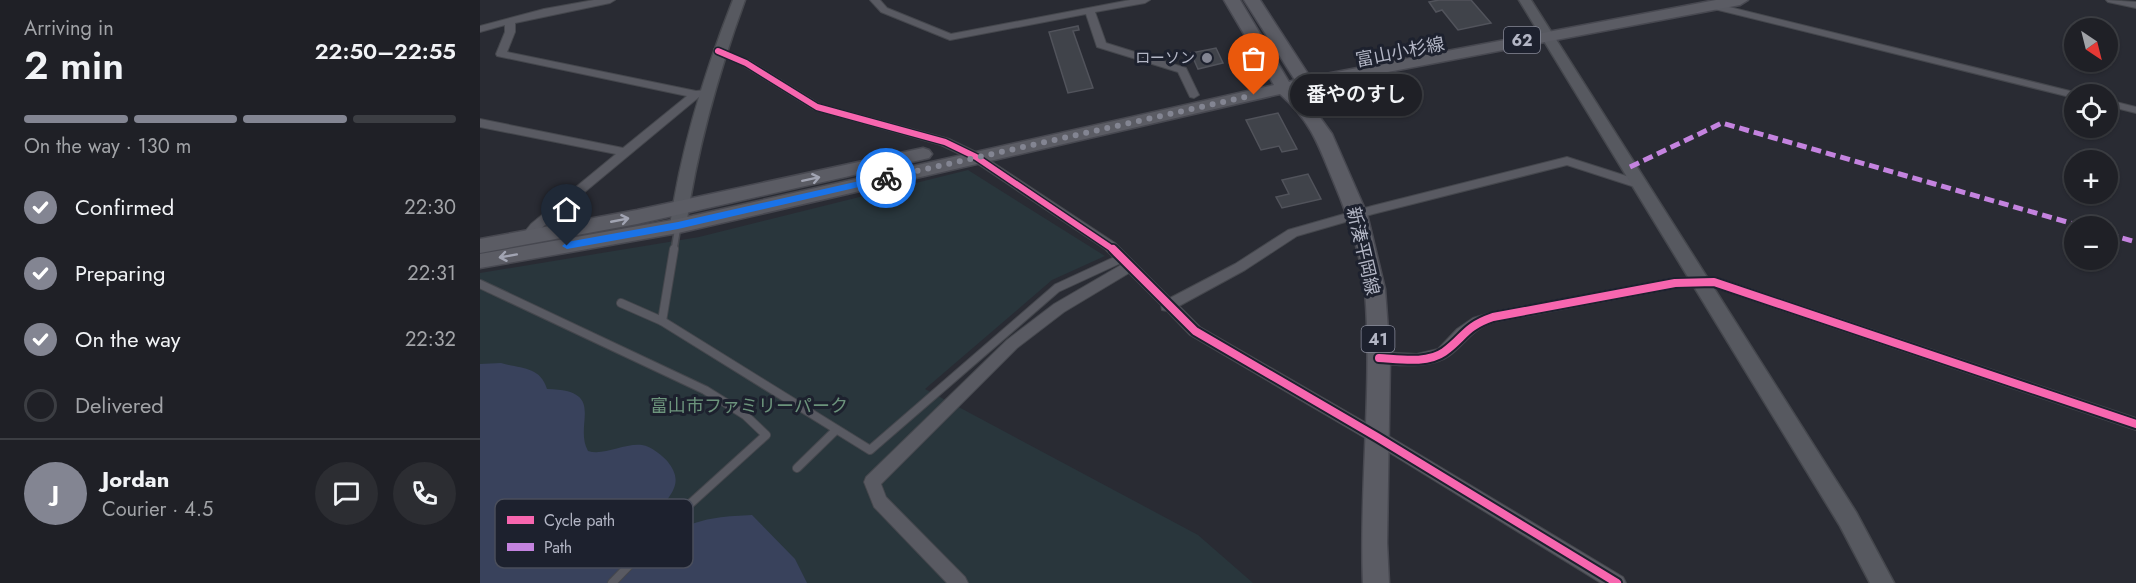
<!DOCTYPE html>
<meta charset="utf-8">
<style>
:root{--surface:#1f2026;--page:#2c2d32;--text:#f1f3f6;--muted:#a1a3a7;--line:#3c3e43;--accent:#838592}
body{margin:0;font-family:Jost,"Noto Sans JP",sans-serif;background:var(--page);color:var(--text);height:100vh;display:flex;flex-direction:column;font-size:22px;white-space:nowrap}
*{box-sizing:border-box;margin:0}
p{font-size:20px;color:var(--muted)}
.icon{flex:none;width:33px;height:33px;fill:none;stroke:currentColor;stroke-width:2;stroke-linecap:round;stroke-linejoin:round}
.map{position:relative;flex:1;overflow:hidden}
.side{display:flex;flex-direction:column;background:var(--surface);width:480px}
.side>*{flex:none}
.needle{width:39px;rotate:145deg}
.controls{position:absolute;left:1584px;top:18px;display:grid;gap:12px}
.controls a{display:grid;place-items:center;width:54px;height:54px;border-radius:50%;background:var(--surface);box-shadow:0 2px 4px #0004,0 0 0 2px var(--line);font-size:30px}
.pin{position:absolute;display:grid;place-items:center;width:51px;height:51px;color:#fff;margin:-62px -26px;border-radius:50% 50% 50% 0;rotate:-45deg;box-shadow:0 0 6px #0007}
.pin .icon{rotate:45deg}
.courier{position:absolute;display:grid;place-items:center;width:60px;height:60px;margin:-30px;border:4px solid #1a73e8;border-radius:50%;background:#fff;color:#222;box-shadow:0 2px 8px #0007}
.bubble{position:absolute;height:42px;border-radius:21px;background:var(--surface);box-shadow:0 2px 4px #0004,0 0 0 2px var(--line);font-size:20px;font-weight:600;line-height:42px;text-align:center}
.headline em{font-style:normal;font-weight:600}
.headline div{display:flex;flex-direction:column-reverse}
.headline{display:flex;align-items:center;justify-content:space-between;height:102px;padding:0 24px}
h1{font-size:39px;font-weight:600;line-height:45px}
.bar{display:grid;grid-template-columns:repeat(4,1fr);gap:9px 6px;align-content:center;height:72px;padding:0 24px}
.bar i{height:8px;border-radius:4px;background:var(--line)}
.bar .on{background:var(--accent)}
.bar p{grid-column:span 4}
.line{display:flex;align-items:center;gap:15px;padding:0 24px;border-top:2px solid var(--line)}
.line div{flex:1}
.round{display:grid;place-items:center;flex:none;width:63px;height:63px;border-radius:32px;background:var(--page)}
ol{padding:0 24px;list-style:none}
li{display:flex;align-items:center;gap:18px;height:66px}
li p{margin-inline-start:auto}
li .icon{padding:6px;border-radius:50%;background:var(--accent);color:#fff;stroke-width:4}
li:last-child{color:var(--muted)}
li i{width:33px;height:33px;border:3px solid var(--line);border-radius:50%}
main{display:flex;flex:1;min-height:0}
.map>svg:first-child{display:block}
.green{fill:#29363c}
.water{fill:#39425c}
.building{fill:#40434a;stroke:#51535b;stroke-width:1.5}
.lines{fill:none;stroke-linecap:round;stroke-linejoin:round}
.lane-far1-casing{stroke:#45474d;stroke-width:8}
.lane-casing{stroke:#45474d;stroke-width:10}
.street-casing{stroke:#45474d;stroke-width:2}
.secondary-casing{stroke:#45474d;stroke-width:3}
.primary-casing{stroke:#474850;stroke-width:3}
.lane-far1{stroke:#595a62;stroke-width:5}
.lane{stroke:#595a62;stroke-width:8}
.street{fill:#595a62;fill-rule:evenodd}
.secondary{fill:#575960;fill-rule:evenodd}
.primary{fill:#5b5c64;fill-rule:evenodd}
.quiet{stroke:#c483df;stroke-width:5;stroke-dasharray:10 5;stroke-linecap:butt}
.cycleway-far1-casing{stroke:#1d212e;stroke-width:9}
.cycleway-casing{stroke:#1d212e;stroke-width:12}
.cycleway-far1{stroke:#f766af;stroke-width:6}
.cycleway{stroke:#f766af;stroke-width:8}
.oneway{stroke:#a1a4b2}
.route{fill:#1a73e8}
.done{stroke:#838592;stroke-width:6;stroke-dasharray:0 10.8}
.poi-dot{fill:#838592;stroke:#1d212e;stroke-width:2}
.labels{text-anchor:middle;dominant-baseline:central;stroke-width:6;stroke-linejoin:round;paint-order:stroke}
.far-poi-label{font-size:15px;fill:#b3b6c5;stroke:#1d212e;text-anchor:end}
.shield{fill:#1d212e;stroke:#868998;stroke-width:1.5}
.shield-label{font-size:16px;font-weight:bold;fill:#b3b6c5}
.street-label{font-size:18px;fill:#b3b6c5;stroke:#1d212e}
.park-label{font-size:18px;fill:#6c947c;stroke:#1d212e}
.key{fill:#1d212e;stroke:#4a4e5b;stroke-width:1.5}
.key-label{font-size:16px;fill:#b3b6c5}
</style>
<main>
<section class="side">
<div class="headline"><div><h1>2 min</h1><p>Arriving in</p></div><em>22:50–22:55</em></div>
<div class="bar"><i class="on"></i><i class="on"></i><i class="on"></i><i></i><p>On the way · 130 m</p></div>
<ol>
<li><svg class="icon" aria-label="check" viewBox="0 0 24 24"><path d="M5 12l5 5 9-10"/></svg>Confirmed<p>22:30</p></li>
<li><svg class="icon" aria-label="check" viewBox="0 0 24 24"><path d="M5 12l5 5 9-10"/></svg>Preparing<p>22:31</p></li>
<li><svg class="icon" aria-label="check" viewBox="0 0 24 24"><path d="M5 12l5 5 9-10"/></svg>On the way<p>22:32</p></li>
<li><i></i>Delivered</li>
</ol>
<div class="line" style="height:108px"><b class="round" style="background:var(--accent);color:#fff">J</b><div><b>Jordan</b><p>Courier · 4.5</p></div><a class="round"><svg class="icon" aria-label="chat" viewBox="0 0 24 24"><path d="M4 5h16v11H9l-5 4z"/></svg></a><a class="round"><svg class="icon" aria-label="phone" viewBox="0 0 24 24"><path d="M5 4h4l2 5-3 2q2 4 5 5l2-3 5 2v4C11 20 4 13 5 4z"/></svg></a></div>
</section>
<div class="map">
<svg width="1656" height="583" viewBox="0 0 1656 583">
<rect width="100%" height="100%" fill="#292b33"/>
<path class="green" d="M 488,170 L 625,256 L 572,280 L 445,389 L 718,535 L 773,583 L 0,583 L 0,273 L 219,237 Z"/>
<path class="water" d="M 21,363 C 41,369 60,366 67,389 C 128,390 93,424 108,451 C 124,456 144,443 162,445 C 171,446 183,456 188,462 C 194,470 198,478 194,488 C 187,506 155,535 141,552 L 142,562 L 149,568 C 170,558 183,541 202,529 C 222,517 250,516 272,515 L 315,559 L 327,583 L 0,583 L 0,364 Z"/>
<g class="building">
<path d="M 959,0 L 991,0 L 1011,23 L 978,30 L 962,10 L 956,12 L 949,2 Z"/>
<path d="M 598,26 L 599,30 L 593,31 L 613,88 L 588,93 L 569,32 Z"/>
<path d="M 736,48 L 743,63 L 718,69 L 711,53 Z"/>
<path d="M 798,113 L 817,149 L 802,152 L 799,146 L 781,150 L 766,120 Z"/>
<path d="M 828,174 L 841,199 L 802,208 L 796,197 L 809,194 L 802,180 Z"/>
</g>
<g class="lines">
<g class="lane-far1-casing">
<path id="lane-far1" d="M 194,250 L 198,226"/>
</g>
<g class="lane-casing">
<g id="lane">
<path d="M 0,284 L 225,390 L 265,415 L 286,435 L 200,513 L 132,583"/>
<path d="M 141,303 L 182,321 L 390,450 L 577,288 L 642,258"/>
<path d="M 182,321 L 194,249"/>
<path d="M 317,468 L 356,430"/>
</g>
</g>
<g class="street-casing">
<g id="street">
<path d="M 114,0 L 135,0 L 130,3 L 35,23 L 35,32 L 27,52 L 216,91 L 226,90 L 231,93 L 230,95 L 219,97 L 59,230 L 50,242 L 45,244 L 39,239 L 51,224 L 136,154 L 0,127 L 0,119 L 143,148 L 207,96 L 17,56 L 16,54 L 25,32 L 25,25 L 0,32 L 0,26 L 64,9 Z"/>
<path d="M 390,0 L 400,0 L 407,8 L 471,34 L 650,0 L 670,0 L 665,3 L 615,12 L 626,43 L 706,68 L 719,95 L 714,98 L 710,97 L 698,72 L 617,47 L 606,14 L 470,40 L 401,12 Z"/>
<path d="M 1626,0 L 1656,2 L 1656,8 L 1628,2 Z"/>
<path d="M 1229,2 L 1594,92 L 1599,94 L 1594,94 L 1594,98 L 1226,7 L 1224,5 Z"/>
<path d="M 238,48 L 270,61 L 341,105 L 469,139 L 500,154 L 635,243 L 690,298 L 755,264 L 808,230 L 892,206 L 1087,157 L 1165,182 L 1167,185 L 1165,188 L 1161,189 L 1087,165 L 893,214 L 817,236 L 765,270 L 699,306 L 720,327 L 902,432 L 1143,577 L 1146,583 L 1121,583 L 892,442 L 710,335 L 687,311 L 682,310 L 681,305 L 649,273 L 584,312 L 537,348 L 401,484 L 406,497 L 485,577 L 488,583 L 467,583 L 394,507 L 384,482 L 386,477 L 527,340 L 574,304 L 641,265 L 625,249 L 492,160 L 461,145 L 333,109 L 262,65 L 234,53 L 234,49 Z"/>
<path d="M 1628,100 L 1656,107 L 1656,113 L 1628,106 Z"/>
<path d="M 1234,277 L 1656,418 L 1656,430 L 1234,287 L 1195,288 L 1014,322 C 990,330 987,343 969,356 C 951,369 919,365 899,364 L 894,362 L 892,358 L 894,354 L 899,352 L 937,354 L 958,349 L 977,329 L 993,318 L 1013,312 L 1195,278 Z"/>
</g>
</g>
<g class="secondary-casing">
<g id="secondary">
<path d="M 253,0 L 265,0 C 238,74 217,148 206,226 L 198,232 L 190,226 C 201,148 224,74 253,0 Z"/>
<path d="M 1039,0 L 1051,0 L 1376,512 L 1414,583 L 1390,583 L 1360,526 Z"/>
</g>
</g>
<g class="primary-casing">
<g id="primary">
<path d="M 744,0 L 760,0 L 809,82 L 815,80 L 764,0 L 780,0 L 830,77 L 1236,0 L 1268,0 L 1260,5 L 834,86 L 835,96 L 828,101 L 852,134 L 887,214 L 905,289 L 910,358 L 907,543 L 909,583 L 883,583 C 879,486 893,388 885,291 C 881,253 867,213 852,178 C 837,141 830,121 800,94 L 198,233 L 0,268 L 0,254 L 198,219 L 794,85 Z"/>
<path d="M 443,148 L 449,150 L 452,154 L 449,158 L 157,224 L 0,253 L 0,239 L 157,210 Z"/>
</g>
</g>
<use href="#lane-far1" class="lane-far1"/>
<use href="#lane" class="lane"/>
<use href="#street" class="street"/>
<use href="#secondary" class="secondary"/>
<use href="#primary" class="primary"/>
<g class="quiet">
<path d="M 1150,167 L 1242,123 L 1601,226"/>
<path d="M 1628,234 L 1656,242"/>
</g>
<g class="cycleway-far1-casing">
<path id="cycleway-far1" d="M 238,51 L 266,63 L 337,107 L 465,142 L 496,157 L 634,250"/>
</g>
<g class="cycleway-casing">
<g id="cycleway">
<path d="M 633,249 L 715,331 L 897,437 L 1137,583"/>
<path d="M 899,358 C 919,359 947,364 964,352 C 985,337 984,327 1013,317 L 1195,283 L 1234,282 L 1656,424"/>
</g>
</g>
<use href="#cycleway-far1" class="cycleway-far1"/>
<use href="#cycleway" class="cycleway"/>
</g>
<defs><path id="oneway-shaft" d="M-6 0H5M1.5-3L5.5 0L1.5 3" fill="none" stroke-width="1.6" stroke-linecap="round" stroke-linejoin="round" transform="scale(1.5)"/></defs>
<g class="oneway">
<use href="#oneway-shaft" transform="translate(331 179) rotate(-12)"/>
<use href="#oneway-shaft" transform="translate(140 220) rotate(-11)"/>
<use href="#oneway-shaft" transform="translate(28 256) rotate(170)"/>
</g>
<path class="route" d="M 406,175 L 409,176 L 409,180 L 198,229 L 87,249 L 82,246 L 87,242 L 198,222 Z"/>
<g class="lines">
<path class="done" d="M 406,178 L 774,95"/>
</g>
<circle class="poi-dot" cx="727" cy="58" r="6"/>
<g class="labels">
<g class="far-poi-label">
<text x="715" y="58">ローソン</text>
</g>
<g class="shield">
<rect x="1024" y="27" width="36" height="26" rx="4.5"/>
<rect x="881.5" y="326" width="33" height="26" rx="4.5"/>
</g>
<g class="shield-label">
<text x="1042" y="40">62</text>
<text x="898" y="339">41</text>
</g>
<g class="street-label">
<text transform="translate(920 52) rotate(-11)">富山小杉線</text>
<text transform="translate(883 251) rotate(77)">新湊平岡線</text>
</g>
<g class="park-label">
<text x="269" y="406">富山市ファミリーパーク</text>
</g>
</g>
<rect x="15" y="499" width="198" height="69" rx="9" class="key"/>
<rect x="27" y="516" width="27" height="8" fill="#f766af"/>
<rect x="27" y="543" width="27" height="8" fill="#c483df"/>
<g class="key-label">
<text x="64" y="526">Cycle path</text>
<text x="64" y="553">Path</text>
</g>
</svg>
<div class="controls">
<a><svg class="needle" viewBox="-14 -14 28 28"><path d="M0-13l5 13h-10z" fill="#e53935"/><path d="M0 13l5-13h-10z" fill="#a1a3a7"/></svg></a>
<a><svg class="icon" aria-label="locate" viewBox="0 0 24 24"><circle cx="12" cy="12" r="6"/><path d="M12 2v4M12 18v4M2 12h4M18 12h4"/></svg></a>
<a>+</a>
<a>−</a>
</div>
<div class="pin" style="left:774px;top:95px;background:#ea580c"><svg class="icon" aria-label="bag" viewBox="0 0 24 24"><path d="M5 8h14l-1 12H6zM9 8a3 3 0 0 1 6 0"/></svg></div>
<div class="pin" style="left:87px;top:246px;background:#1f2937"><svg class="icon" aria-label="home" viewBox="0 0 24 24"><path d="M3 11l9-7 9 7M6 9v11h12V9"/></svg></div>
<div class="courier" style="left:406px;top:178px"><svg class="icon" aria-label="bike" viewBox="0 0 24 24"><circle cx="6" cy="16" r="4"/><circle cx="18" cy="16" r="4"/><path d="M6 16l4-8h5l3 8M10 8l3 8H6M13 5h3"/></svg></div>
<div class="bubble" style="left:810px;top:74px;width:132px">番やのすし</div>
</div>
</main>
